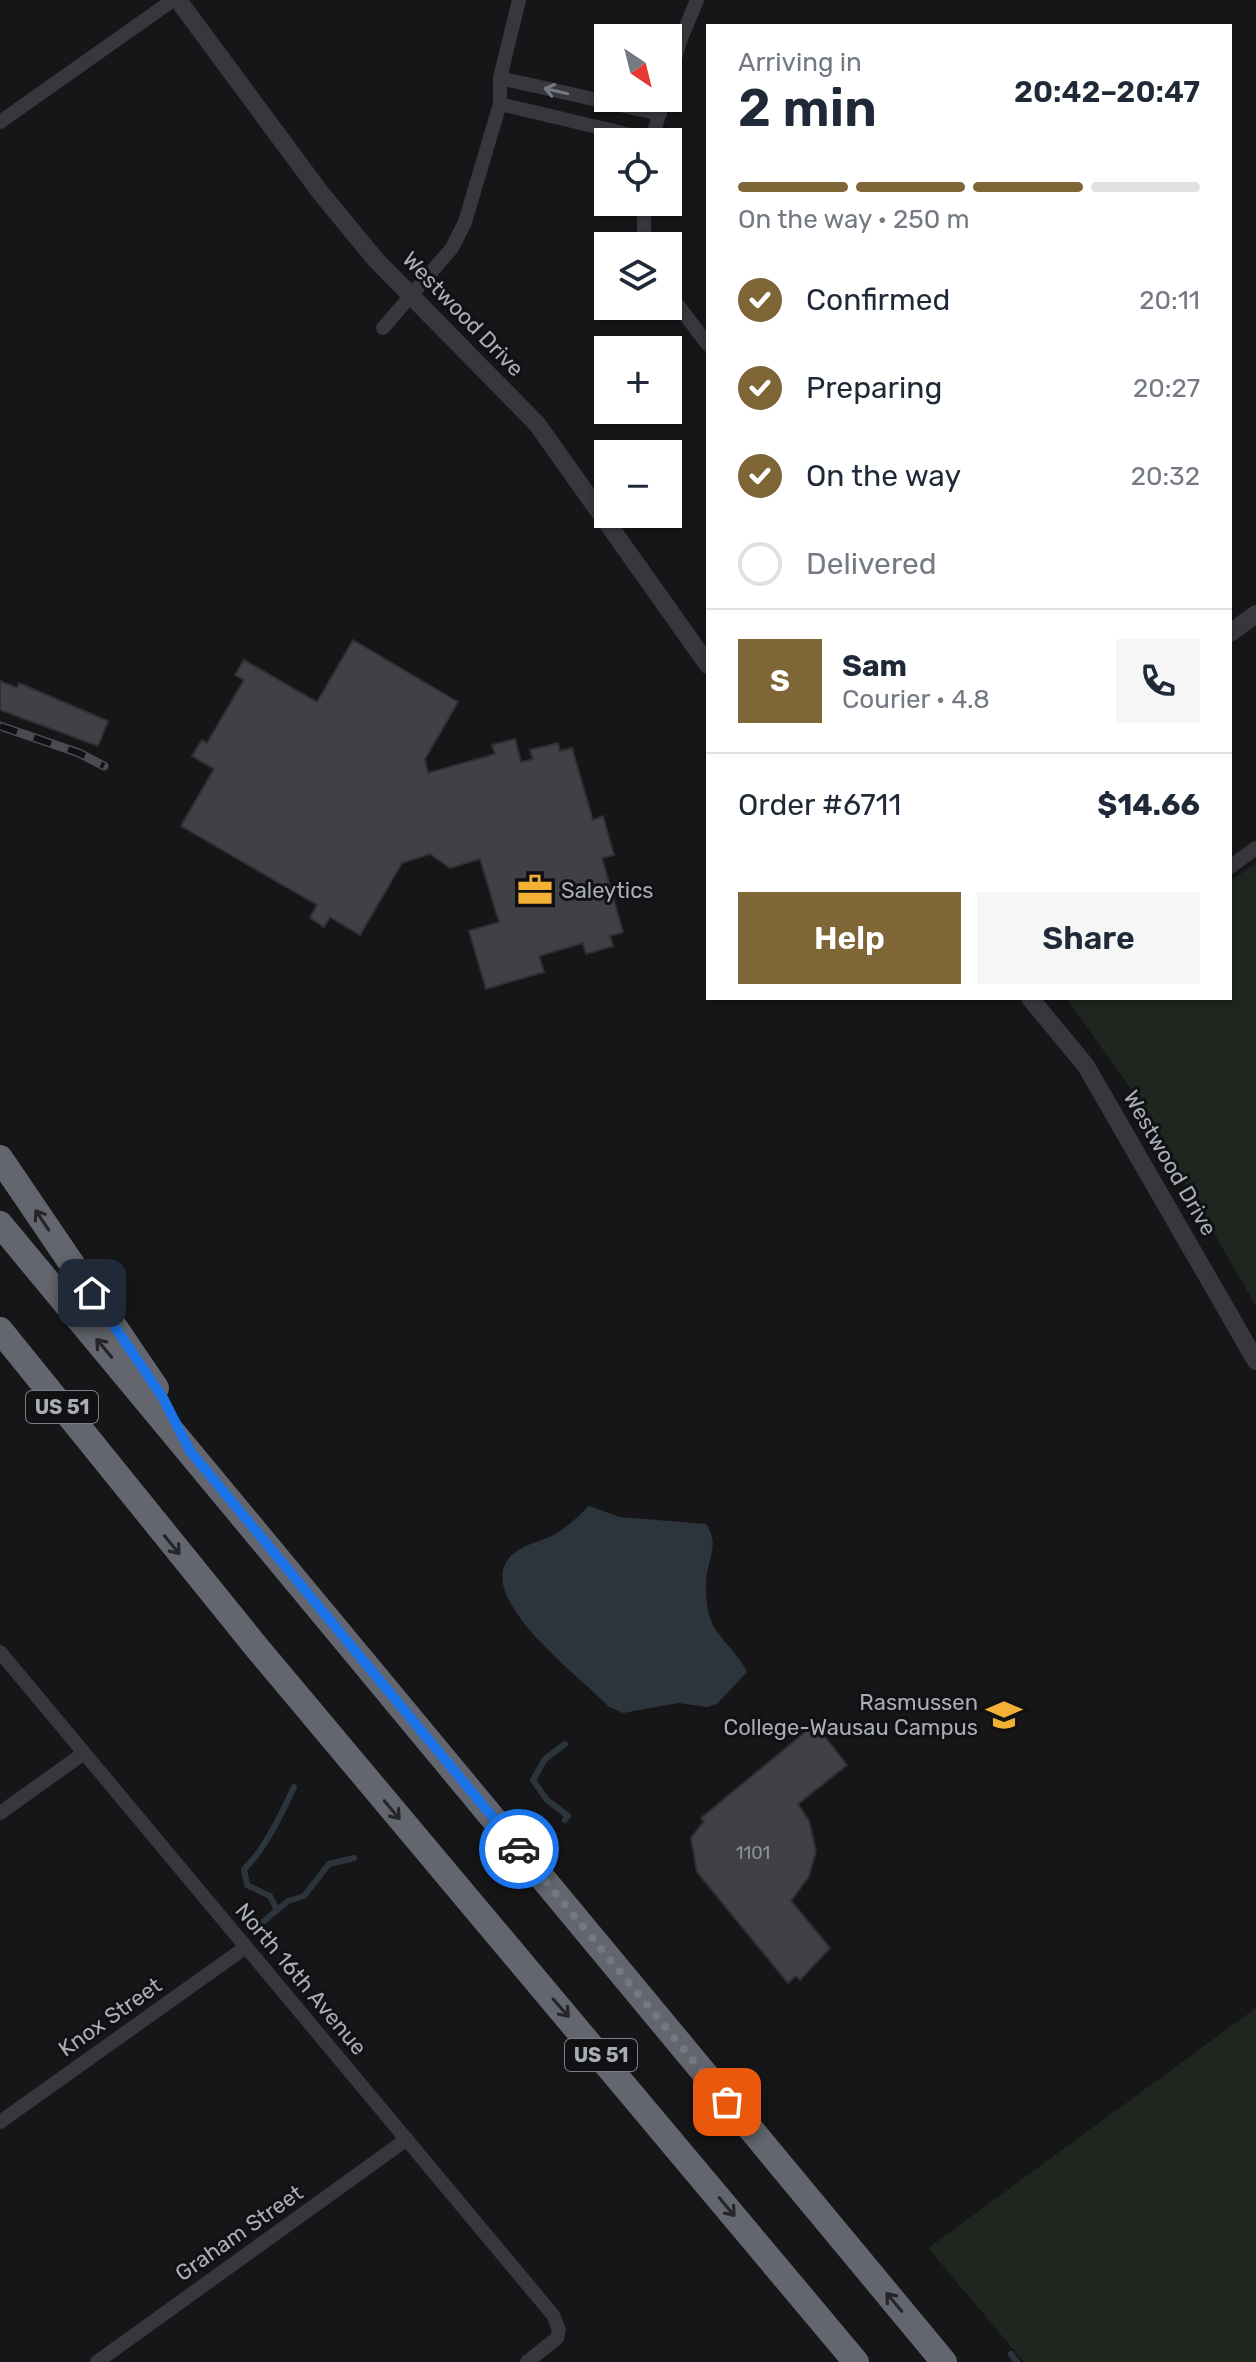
<!DOCTYPE html>
<meta charset="utf-8">
<style>
:root{--surface:#fff;--page:#f6f6f7;--text:#1f2937;--muted:#747a83;--line:#e0e1e3;--accent:#7e6636}
body{margin:0;font-family:Rubik,sans-serif;background:var(--page);color:var(--text);height:100vh;display:flex;flex-direction:column;font-size:30px;white-space:nowrap}
*{box-sizing:border-box;margin:0}
p{font-size:26px;color:var(--muted)}
.icon{flex:none;width:44px;height:44px;fill:none;stroke:currentColor;stroke-width:2;stroke-linecap:round;stroke-linejoin:round}
.map{position:relative;flex:1;overflow:hidden}
.sheet{position:absolute;left:706px;top:24px;width:526px;height:976px;display:flex;flex-direction:column;background:var(--surface);border-radius:0px;box-shadow:0 2px 6px #0004}
.sheet>*{flex:none}
.needle{width:52px;rotate:145deg}
.controls{position:absolute;left:594px;top:24px;display:grid;gap:16px}
.controls a{display:grid;place-items:center;width:88px;height:88px;border-radius:0px;background:var(--surface);box-shadow:0 2px 6px #0004;font-size:40px}
.pin{position:absolute;display:grid;place-items:center;width:68px;height:68px;color:#fff;margin:-34px;border-radius:16px;box-shadow:0 4px 12px #0006}
.courier{position:absolute;display:grid;place-items:center;width:80px;height:80px;margin:-40px;border:6px solid #1a73e8;border-radius:50%;background:#fff;color:#222;box-shadow:0 2px 10px #0007}
.summary em{font-style:normal;font-weight:600}
.summary div{display:flex;flex-direction:column-reverse}
.summary{display:flex;align-items:center;justify-content:space-between;height:136px;padding:0 32px}
h1{font-size:52px;font-weight:600;line-height:60px}
.bar{display:grid;grid-template-columns:repeat(4,1fr);gap:12px 8px;align-content:center;height:96px;padding:0 32px}
.bar i{height:10px;border-radius:6px;background:var(--line)}
.bar .selected{background:var(--accent)}
.bar p{grid-column:span 4}
.line{display:flex;align-items:center;gap:20px;padding:0 32px;border-top:2px solid var(--line)}
.line div{flex:1}
.round{display:grid;place-items:center;flex:none;width:84px;height:84px;border-radius:0px;background:var(--page)}
ol{padding:0 32px;list-style:none}
li{display:flex;align-items:center;gap:24px;height:88px}
li p{margin-inline-start:auto}
li .icon{padding:8px;border-radius:50%;background:var(--accent);color:#fff;stroke-width:4}
li:last-child{color:var(--muted)}
li i{width:44px;height:44px;border:4px solid var(--line);border-radius:50%}
.action{display:flex;gap:16px;margin-top:auto;padding:16px 32px}
.action a{flex:1;height:92px;border-radius:0px;background:var(--accent);color:#fff;font-size:32px;font-weight:600;line-height:92px;text-align:center}
.action a+a{background:var(--page);color:var(--text)}
.map>svg:first-child{display:block}
.green{fill:#1e261f}
.water{fill:#2c353c}
.lines{fill:none;stroke-linecap:round;stroke-linejoin:round}
.stream{stroke:#2c353c;stroke-width:6}
.building{fill:#404145;stroke:#303034;stroke-width:2}
.minor{stroke:#37383d;stroke-width:14}
.tertiary{stroke:#37383d;stroke-width:18}
.motorway{stroke:#63666e;stroke-width:26}
.rail-casing{stroke:#4a4c52;stroke-width:9}
.rail{stroke:#111113;stroke-width:6;stroke-dasharray:18;stroke-linecap:butt}
.oneway{stroke:#757881}
.oneway2{stroke:#26262a}
.done{stroke:#757880;stroke-width:8;stroke-dasharray:0 14.4}
.route{stroke:#1a73e8;stroke-width:10}
.labels{text-anchor:middle;dominant-baseline:central;stroke-width:6;stroke-linejoin:round;paint-order:stroke}
.number-label{font-size:18px;fill:#8e929b}
.shield{fill:#111113;stroke:#7b7e86;stroke-width:2}
.shield-label{font-size:20px;font-weight:bold;fill:#a8adb8}
.street-label{font-size:22px;fill:#a8adb8;stroke:#111113}
.poi-label{font-size:22px;fill:#a8adb8;stroke:#111113;text-anchor:start}
</style>
<div class="map">
<svg width="1256" height="2362" viewBox="0 0 1256 2362">
<rect width="100%" height="100%" fill="#161618"/>
<g class="green">
<path d="M 1256,863 L 1256,1306 L 1129,1086 L 1066,998 L 1230,998 L 1230,881 Z"/>
<path d="M 1256,2008 L 1256,2362 L 1024,2362 L 928,2248 Z"/>
</g>
<path class="water" d="M 589,1506 L 620,1517 L 706,1524 C 721,1545 706,1561 706,1584 C 705,1638 728,1635 747,1672 L 717,1704 L 707,1707 L 678,1703 L 623,1713 L 609,1707 C 583,1679 467,1594 513,1554 C 525,1544 538,1542 552,1536 C 564,1530 579,1516 589,1506 Z"/>
<g class="lines">
<g class="stream">
<path d="M 565,1744 L 545,1759 L 533,1780 L 547,1800 L 568,1816 L 565,1820"/>
<path d="M 277,1910 L 270,1896 L 247,1885 L 244,1869 C 264,1851 282,1813 294,1787"/>
<path d="M 258,1926 L 288,1901 L 304,1896 L 329,1864 L 354,1858"/>
<path d="M 1011,2354 L 1017,2362"/>
</g>
</g>
<g class="building">
<path d="M 353,640 L 458,702 L 425,759 L 428,773 L 495,754 L 492,745 L 515,739 L 521,762 L 533,759 L 530,750 L 558,743 L 560,751 L 572,748 L 593,820 L 603,816 L 614,855 L 602,858 L 623,932 L 610,936 L 613,946 L 586,954 L 583,943 L 539,956 L 544,972 L 486,989 L 469,931 L 499,922 L 480,859 L 450,868 L 430,854 L 402,863 L 360,935 L 330,917 L 324,927 L 310,918 L 317,905 L 181,826 L 214,769 L 192,756 L 202,740 L 207,743 L 244,680 L 235,675 L 244,660 L 317,702 Z"/>
<path d="M 0,681 L 17,688 L 19,683 L 108,721 L 98,746 L 0,710 Z"/>
<path d="M 815,1724 L 847,1765 L 798,1804 L 809,1821 L 816,1851 L 809,1876 L 791,1901 L 830,1948 L 800,1980 L 796,1976 L 788,1983 L 697,1872 L 691,1838 L 704,1821 L 701,1818 Z"/>
</g>
<g class="lines">
<g class="minor">
<path d="M 500,78 L 660,114"/>
<path d="M 668,84 L 680,41 L 697,0"/>
<path d="M 500,104 L 652,140"/>
<path d="M 0,122 L 173,0"/>
<path d="M 651,142 L 664,98"/>
<path d="M 644,202 L 644,231 L 649,246"/>
<path d="M 668,292 L 708,345"/>
<path d="M 383,328 L 452,248 L 465,222 L 500,104 L 500,78 L 519,0"/>
<path d="M 1230,867 L 1256,848"/>
<path d="M 0,1652 L 553,2315 L 559,2330 L 557,2338 L 527,2362"/>
<path d="M 0,1813 L 84,1753"/>
<path d="M 0,2122 L 246,1947"/>
<path d="M 97,2362 L 407,2139"/>
</g>
<g class="tertiary">
<path d="M 178,0 L 320,192 L 376,260 L 537,424 L 708,665"/>
<path d="M 1230,633 L 1256,614"/>
<path d="M 1030,998 L 1086,1066 L 1256,1361"/>
</g>
<g class="motorway">
<path d="M 0,1158 L 156,1388"/>
<path d="M 0,1224 L 944,2362"/>
<path d="M 0,1330 L 258,1649 L 856,2362"/>
</g>
<g class="rail-casing">
<path id="rail" d="M 0,726 L 79,753 L 104,766"/>
</g>
<use href="#rail" class="rail"/>
</g>
<defs><path id="oneway-shaft" d="M-6 0H5M1.5-3L5.5 0L1.5 3" fill="none" stroke-width="1.6" stroke-linecap="round" stroke-linejoin="round" transform="scale(2)"/></defs>
<use class="oneway" href="#oneway-shaft" transform="translate(556 91) rotate(-167)"/>
<g class="oneway2">
<use href="#oneway-shaft" transform="translate(42 1220) rotate(-124)"/>
<use href="#oneway-shaft" transform="translate(104 1348) rotate(-130)"/>
<use href="#oneway-shaft" transform="translate(172 1545) rotate(51)"/>
<use href="#oneway-shaft" transform="translate(392 1810) rotate(50)"/>
<use href="#oneway-shaft" transform="translate(561 2008) rotate(49)"/>
<use href="#oneway-shaft" transform="translate(727 2207) rotate(50)"/>
<use href="#oneway-shaft" transform="translate(894 2302) rotate(-130)"/>
</g>
<g class="lines">
<path class="done" d="M 519,1849 L 727,2102"/>
<path class="route" d="M 92,1293 L 163,1398 L 190,1451 L 519,1849"/>
</g>
<defs>
<g id="office-bare" transform="scale(2.76)"><path d="M-6-3h4V-5.5h4V-3h4V5H-6ZM-1-4.5V-3h2v-1.5ZM-6 0V1H6V0Z" fill="#f2b134" stroke="#111113" stroke-width="2.5" paint-order="stroke"/></g>
<g id="university-bare" transform="scale(2.76)"><path d="M0-5L7-2L0 1L-7-2ZM-4 1L0 2.5L4 1V4Q0 6-4 4Z" fill="#f2b134" stroke="#111113" stroke-width="2.5" paint-order="stroke"/></g>
</defs>
<g fill-rule="evenodd">
<use href="#office-bare" x="535" y="890"/>
<use href="#university-bare" x="1004" y="1715"/>
</g>
<g class="labels">
<g class="number-label">
<text x="753" y="1853">1101</text>
</g>
<g class="shield">
<rect x="26" y="1391" width="72" height="32" rx="6"/>
<rect x="565" y="2039" width="72" height="32" rx="6"/>
</g>
<g class="shield-label">
<text x="62" y="1407">US 51</text>
<text x="601" y="2055">US 51</text>
</g>
<g class="street-label">
<text transform="translate(463 314) rotate(46)">Westwood Drive</text>
<text transform="translate(1170 1163) rotate(60)">Westwood Drive</text>
<text transform="translate(301 1979) rotate(50)">North 16th Avenue</text>
<text transform="translate(110 2017) rotate(-35)">Knox Street</text>
<text transform="translate(239 2233) rotate(-35)">Graham Street</text>
</g>
<g class="poi-label">
<text x="561" y="890">Saleytics</text>
<text x="978" y="1702" text-anchor="end">Rasmussen<tspan x="978" dy="25">College-Wausau Campus</tspan></text>
</g>
</g>
</svg>
<div class="controls">
<a><svg class="needle" viewBox="-14 -14 28 28"><path d="M0-13l5 13h-10z" fill="#e53935"/><path d="M0 13l5-13h-10z" fill="#747a83"/></svg></a>
<a><svg class="icon" aria-label="locate" viewBox="0 0 24 24"><circle cx="12" cy="12" r="6"/><path d="M12 2v4M12 18v4M2 12h4M18 12h4"/></svg></a>
<a><svg class="icon" aria-label="layers" viewBox="0 0 24 24"><path d="M12 4l9 5-9 5-9-5zM3 14l9 5 9-5"/></svg></a>
<a>+</a>
<a>−</a>
</div>
<div class="pin" style="left:727px;top:2102px;background:#ea580c"><svg class="icon" aria-label="bag" viewBox="0 0 24 24"><path d="M5 8h14l-1 12H6zM9 8a3 3 0 0 1 6 0"/></svg></div>
<div class="pin" style="left:92px;top:1293px;background:#1f2937"><svg class="icon" aria-label="home" viewBox="0 0 24 24"><path d="M3 11l9-7 9 7M6 9v11h12V9"/></svg></div>
<div class="courier" style="left:519px;top:1849px"><svg class="icon" aria-label="car" viewBox="0 0 24 24"><path d="M5 17H2v-5l4-1 3-4h7l3 4 3 1v5h-3M9 17h6M6 11h13"/><circle cx="7" cy="17" r="2"/><circle cx="17" cy="17" r="2"/></svg></div>
<section class="sheet">
<div class="summary"><div><h1>2 min</h1><p>Arriving in</p></div><em>20:42–20:47</em></div>
<div class="bar"><i class="selected"></i><i class="selected"></i><i class="selected"></i><i></i><p>On the way · 250 m</p></div>
<ol>
<li><svg class="icon" aria-label="check" viewBox="0 0 24 24"><path d="M5 12l5 5 9-10"/></svg>Confirmed<p>20:11</p></li>
<li><svg class="icon" aria-label="check" viewBox="0 0 24 24"><path d="M5 12l5 5 9-10"/></svg>Preparing<p>20:27</p></li>
<li><svg class="icon" aria-label="check" viewBox="0 0 24 24"><path d="M5 12l5 5 9-10"/></svg>On the way<p>20:32</p></li>
<li><i></i>Delivered</li>
</ol>
<div class="line" style="height:144px"><b class="round" style="background:var(--accent);color:#fff">S</b><div><b>Sam</b><p>Courier · 4.8</p></div><a class="round"><svg class="icon" aria-label="phone" viewBox="0 0 24 24"><path d="M5 4h4l2 5-3 2q2 4 5 5l2-3 5 2v4C11 20 4 13 5 4z"/></svg></a></div>
<div class="line" style="height:104px"><div>Order #6711</div><b>$14.66</b></div>
<div class="action"><a>Help</a><a>Share</a></div>
</section>
</div>
